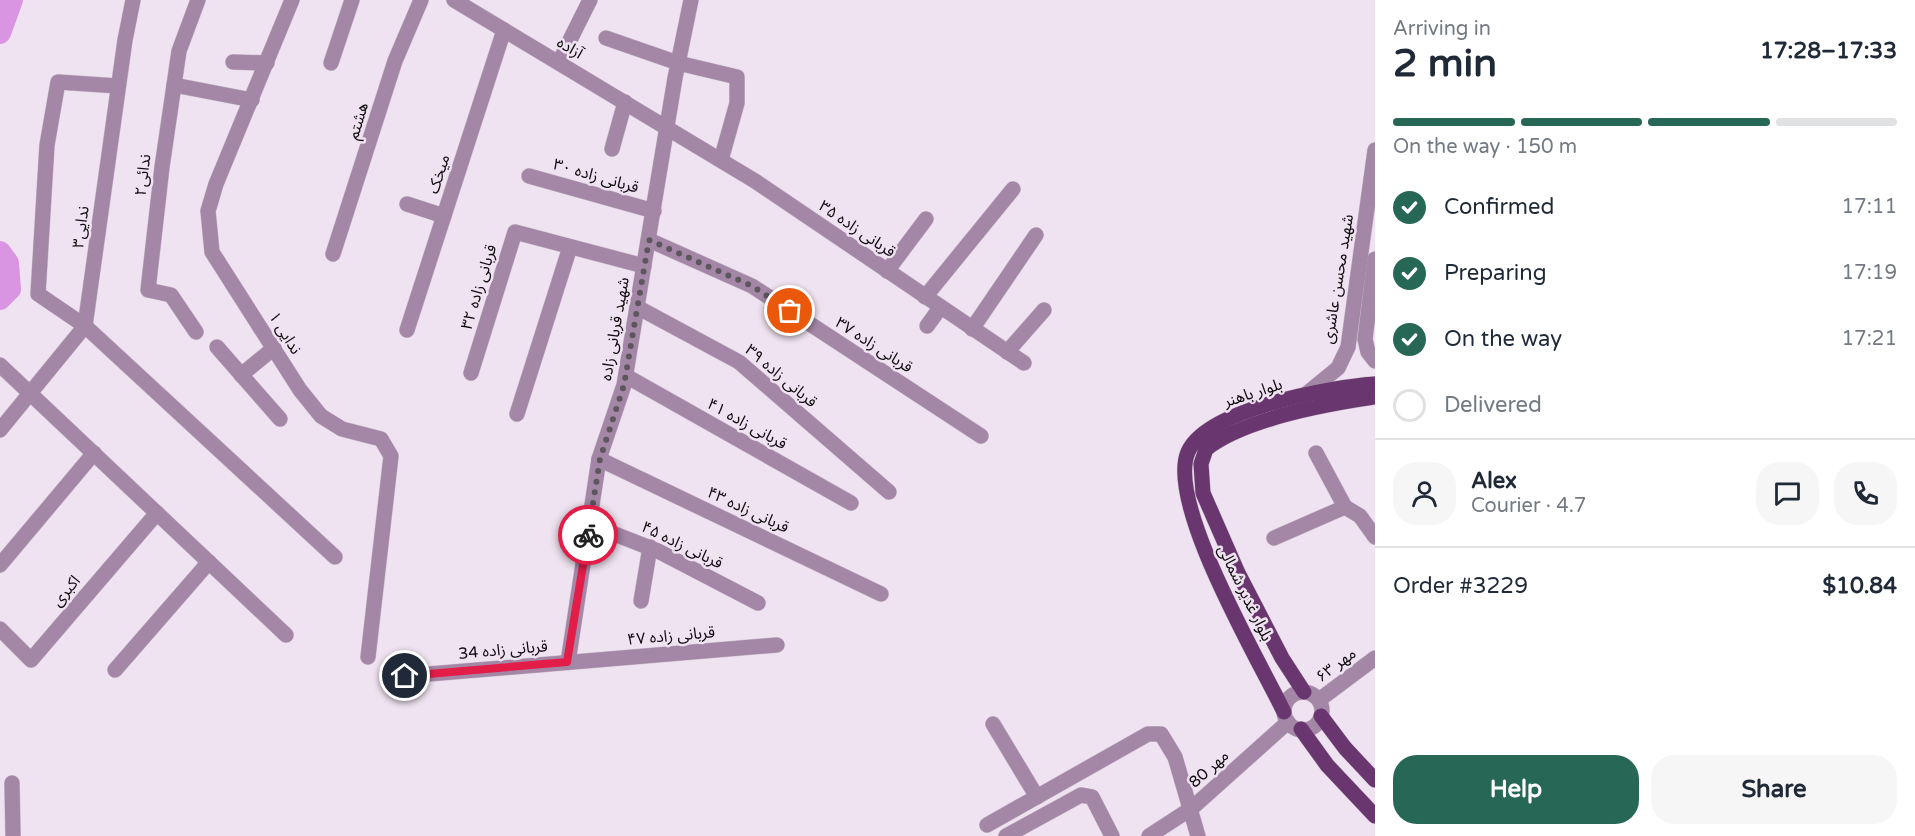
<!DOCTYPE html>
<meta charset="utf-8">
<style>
:root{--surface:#fff;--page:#f6f6f7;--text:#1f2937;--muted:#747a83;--line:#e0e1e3;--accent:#266756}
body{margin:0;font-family:"Varela Round","Noto Sans Arabic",sans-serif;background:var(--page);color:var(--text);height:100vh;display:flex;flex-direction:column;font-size:22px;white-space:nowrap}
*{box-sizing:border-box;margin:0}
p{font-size:20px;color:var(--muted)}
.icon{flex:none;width:33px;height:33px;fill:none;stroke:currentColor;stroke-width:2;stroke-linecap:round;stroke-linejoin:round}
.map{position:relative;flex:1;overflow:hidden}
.sheet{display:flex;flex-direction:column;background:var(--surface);width:540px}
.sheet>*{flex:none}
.pin{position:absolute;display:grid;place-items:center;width:51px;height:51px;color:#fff;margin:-26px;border:3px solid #fff;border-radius:50%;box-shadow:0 2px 6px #0007}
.courier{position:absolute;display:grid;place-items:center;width:60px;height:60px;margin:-30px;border:4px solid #e11d48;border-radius:50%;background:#fff;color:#222;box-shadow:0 2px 8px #0007}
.head em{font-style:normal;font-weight:800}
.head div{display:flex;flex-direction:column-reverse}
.head{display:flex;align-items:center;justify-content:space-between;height:102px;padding:0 18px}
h1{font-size:39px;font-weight:800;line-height:45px}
.bar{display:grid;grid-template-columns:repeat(4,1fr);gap:9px 6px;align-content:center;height:72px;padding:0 18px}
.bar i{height:8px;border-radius:4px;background:var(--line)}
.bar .on{background:var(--accent)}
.bar p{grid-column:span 4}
.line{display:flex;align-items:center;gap:15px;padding:0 18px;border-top:2px solid var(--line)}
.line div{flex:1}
.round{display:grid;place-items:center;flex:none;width:63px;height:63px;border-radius:24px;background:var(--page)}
ol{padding:0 18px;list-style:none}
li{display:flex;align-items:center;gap:18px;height:66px}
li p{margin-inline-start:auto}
li .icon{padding:6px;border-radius:50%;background:var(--accent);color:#fff;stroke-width:4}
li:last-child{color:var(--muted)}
li i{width:33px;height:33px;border:3px solid var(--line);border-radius:50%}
.primary-button{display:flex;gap:12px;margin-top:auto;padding:12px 18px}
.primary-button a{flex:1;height:69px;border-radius:24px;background:var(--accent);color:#fff;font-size:24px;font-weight:800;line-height:69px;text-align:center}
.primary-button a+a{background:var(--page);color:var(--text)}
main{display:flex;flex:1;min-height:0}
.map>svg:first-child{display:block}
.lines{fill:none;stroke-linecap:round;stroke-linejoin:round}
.river{stroke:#d995e1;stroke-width:22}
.minor-casing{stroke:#ccc0cd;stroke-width:16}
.major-casing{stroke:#ccc0cd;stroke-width:16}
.minor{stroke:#a487a7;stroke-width:15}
.major{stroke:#69366f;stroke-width:15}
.done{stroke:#5d565d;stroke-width:6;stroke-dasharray:0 10.8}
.route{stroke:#e11d48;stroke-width:8}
.labels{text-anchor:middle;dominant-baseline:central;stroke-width:5;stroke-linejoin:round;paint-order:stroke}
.street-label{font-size:16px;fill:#0e0a0e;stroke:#f0e3f1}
</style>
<main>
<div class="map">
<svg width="1375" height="836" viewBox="0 0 1375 836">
<rect width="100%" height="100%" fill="#f0e3f1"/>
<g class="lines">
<g class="river">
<path d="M 0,33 L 12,0"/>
<path d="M 0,252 L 8,263 L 10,289 L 0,299"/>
</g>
<g class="minor-casing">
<g id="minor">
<path d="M 292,0 L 216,184 L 208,211 L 212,252 L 300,390 L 321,416 L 342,429 L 381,439 L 391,456 L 368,657"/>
<path d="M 454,0 L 755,181 L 1024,363"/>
<path d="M 606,38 L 678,63 L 737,77 L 737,103 L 721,160"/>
<path d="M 233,62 L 267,63"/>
<path d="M 559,62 L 590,0"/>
<path d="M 331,63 L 352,0"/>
<path d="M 174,85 L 252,100"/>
<path d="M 118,86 L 58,82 L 47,145 L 38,294 L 85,326 L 335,557"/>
<path d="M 612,149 L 625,102"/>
<path d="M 529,176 L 654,211"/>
<path d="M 407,204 L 444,216"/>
<path d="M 649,240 L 752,286 L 981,436"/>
<path d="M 333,254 L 395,61 L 421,0"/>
<path d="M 1375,259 L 1365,339 L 1368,352 L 1375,361"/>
<path d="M 887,271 L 926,219"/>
<path d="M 925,297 L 1013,189"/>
<path d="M 637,307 L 739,362 L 889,492"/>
<path d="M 927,326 L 940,308"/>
<path d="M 972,329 L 1036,235"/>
<path d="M 407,330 L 504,30"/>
<path d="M 196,332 L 171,295 L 148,290 L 162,167 L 179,51 L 198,0"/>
<path d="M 217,347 L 280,419"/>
<path d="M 1007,352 L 1044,310"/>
<path d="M 0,365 L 286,635"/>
<path d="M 471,373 L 515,232 L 644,266"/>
<path d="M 241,375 L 274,348"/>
<path d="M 626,376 L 851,503"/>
<path d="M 1305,395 L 1338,368 L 1348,347 L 1375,150"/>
<path d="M 517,414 L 570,247"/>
<path d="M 0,430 L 85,326 L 125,40 L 133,0"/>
<path d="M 1316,453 L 1345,507 L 1360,516 L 1375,537"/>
<path d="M 599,459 L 881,594"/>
<path d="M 589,524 L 658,551 L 758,603"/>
<path d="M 1274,538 L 1345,507"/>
<path d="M 0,565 L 94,453"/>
<path d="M 641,601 L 650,547"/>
<path d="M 0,629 L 31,660 L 157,513"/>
<path d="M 568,662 L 599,459 L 624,385 L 675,78 L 691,0"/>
<path d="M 115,670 L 209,562"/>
<path d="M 405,676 L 777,645"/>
<circle cx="1303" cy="711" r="19"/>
<path d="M 1319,700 L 1375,658"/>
<path d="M 993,724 L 1037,797"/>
<path d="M 12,783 L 13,836"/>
<path d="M 987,825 L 1148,734 L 1161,734 L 1175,757 L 1198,836"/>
<path d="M 1006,836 L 1081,795 L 1092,797 L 1112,836"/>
<path d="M 1149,836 L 1192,808 L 1288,722"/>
</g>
</g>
<g class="major-casing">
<g id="major">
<path d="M 1304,692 L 1282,658 L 1238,573 L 1203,493 L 1201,464 L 1206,449 C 1244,419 1327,404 1375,397"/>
<path d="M 1284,712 C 1259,660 1166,503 1188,452 C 1207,409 1331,387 1375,384"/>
<path d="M 1321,716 L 1345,748 L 1375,780"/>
<path d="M 1301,729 L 1327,765 L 1375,816"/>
</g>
</g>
<use href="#minor" class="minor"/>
<use href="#major" class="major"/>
</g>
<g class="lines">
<path class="done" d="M 588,535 L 600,459 L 624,385 L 649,240 L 752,286 L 790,311"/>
<path class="route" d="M 405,676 L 567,662 L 588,535"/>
</g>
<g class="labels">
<g class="street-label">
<text transform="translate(570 48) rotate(31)">آزاده</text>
<text transform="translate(358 121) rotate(-73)">هشتم</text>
<text transform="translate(439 174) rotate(-72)">میخک</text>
<text transform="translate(143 175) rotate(-83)">ندائی۲</text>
<text transform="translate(596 176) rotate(16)">قربانی زاده ۳۰</text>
<text transform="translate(81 227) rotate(-82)">ندایی۳</text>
<text transform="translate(857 229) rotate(34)">قربانی زاده ۳۵</text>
<text transform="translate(1338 279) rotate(-81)">شهید محسن عاشری</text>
<text transform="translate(479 287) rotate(-73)">قربانی زاده ۳۲</text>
<text transform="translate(615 329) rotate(-80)">شهید قربانی زاده</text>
<text transform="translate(285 333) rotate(58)">ندایی ۱</text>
<text transform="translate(874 345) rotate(33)">قربانی زاده ۳۷</text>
<text transform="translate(781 376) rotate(40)">قربانی زاده ۳۹</text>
<text transform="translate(1253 393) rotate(-18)">بلوار باهنر</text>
<text transform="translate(747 424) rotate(29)">قربانی زاده ۴۱</text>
<text transform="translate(748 510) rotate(25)">قربانی زاده ۴۳</text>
<text transform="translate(682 545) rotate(26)">قربانی زاده ۴۵</text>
<text transform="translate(66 591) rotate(-50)">اکبری</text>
<text transform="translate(1245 593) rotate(64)">بلوار غدیر شمالی</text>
<text transform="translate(671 636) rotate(-5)">قربانی زاده ۴۷</text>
<text transform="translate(503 650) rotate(-5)">قربانی زاده 34</text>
<text transform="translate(1336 665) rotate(-37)">مهر ۶۳</text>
<text transform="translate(1209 769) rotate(-42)">مهر 80</text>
</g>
</g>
</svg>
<div class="pin" style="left:790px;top:311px;background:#ea580c"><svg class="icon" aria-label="bag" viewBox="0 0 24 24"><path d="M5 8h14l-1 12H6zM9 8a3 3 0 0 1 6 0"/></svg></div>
<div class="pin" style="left:405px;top:676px;background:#1f2937"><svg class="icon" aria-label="home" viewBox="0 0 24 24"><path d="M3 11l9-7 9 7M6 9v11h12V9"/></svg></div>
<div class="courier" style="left:588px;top:535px"><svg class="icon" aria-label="bike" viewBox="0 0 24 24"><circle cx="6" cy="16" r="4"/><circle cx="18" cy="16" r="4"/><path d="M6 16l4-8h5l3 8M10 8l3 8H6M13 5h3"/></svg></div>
</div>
<section class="sheet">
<div class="head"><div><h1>2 min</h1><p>Arriving in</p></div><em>17:28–17:33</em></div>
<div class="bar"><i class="on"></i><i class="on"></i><i class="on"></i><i></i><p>On the way · 150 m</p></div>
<ol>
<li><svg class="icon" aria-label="check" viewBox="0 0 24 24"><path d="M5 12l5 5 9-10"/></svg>Confirmed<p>17:11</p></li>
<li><svg class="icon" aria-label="check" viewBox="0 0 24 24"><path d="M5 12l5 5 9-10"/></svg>Preparing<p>17:19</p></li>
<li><svg class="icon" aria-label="check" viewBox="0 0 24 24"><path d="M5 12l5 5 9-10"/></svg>On the way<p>17:21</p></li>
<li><i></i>Delivered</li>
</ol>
<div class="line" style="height:108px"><a class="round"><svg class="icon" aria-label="person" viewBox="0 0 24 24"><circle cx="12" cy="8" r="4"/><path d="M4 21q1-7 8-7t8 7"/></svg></a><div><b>Alex</b><p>Courier · 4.7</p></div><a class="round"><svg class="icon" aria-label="chat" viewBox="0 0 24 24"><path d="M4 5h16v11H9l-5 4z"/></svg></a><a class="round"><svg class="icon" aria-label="phone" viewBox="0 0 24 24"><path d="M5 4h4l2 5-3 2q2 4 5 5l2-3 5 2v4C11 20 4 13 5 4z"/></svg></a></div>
<div class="line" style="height:78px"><div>Order #3229</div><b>$10.84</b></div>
<div class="primary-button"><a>Help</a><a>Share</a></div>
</section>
</main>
